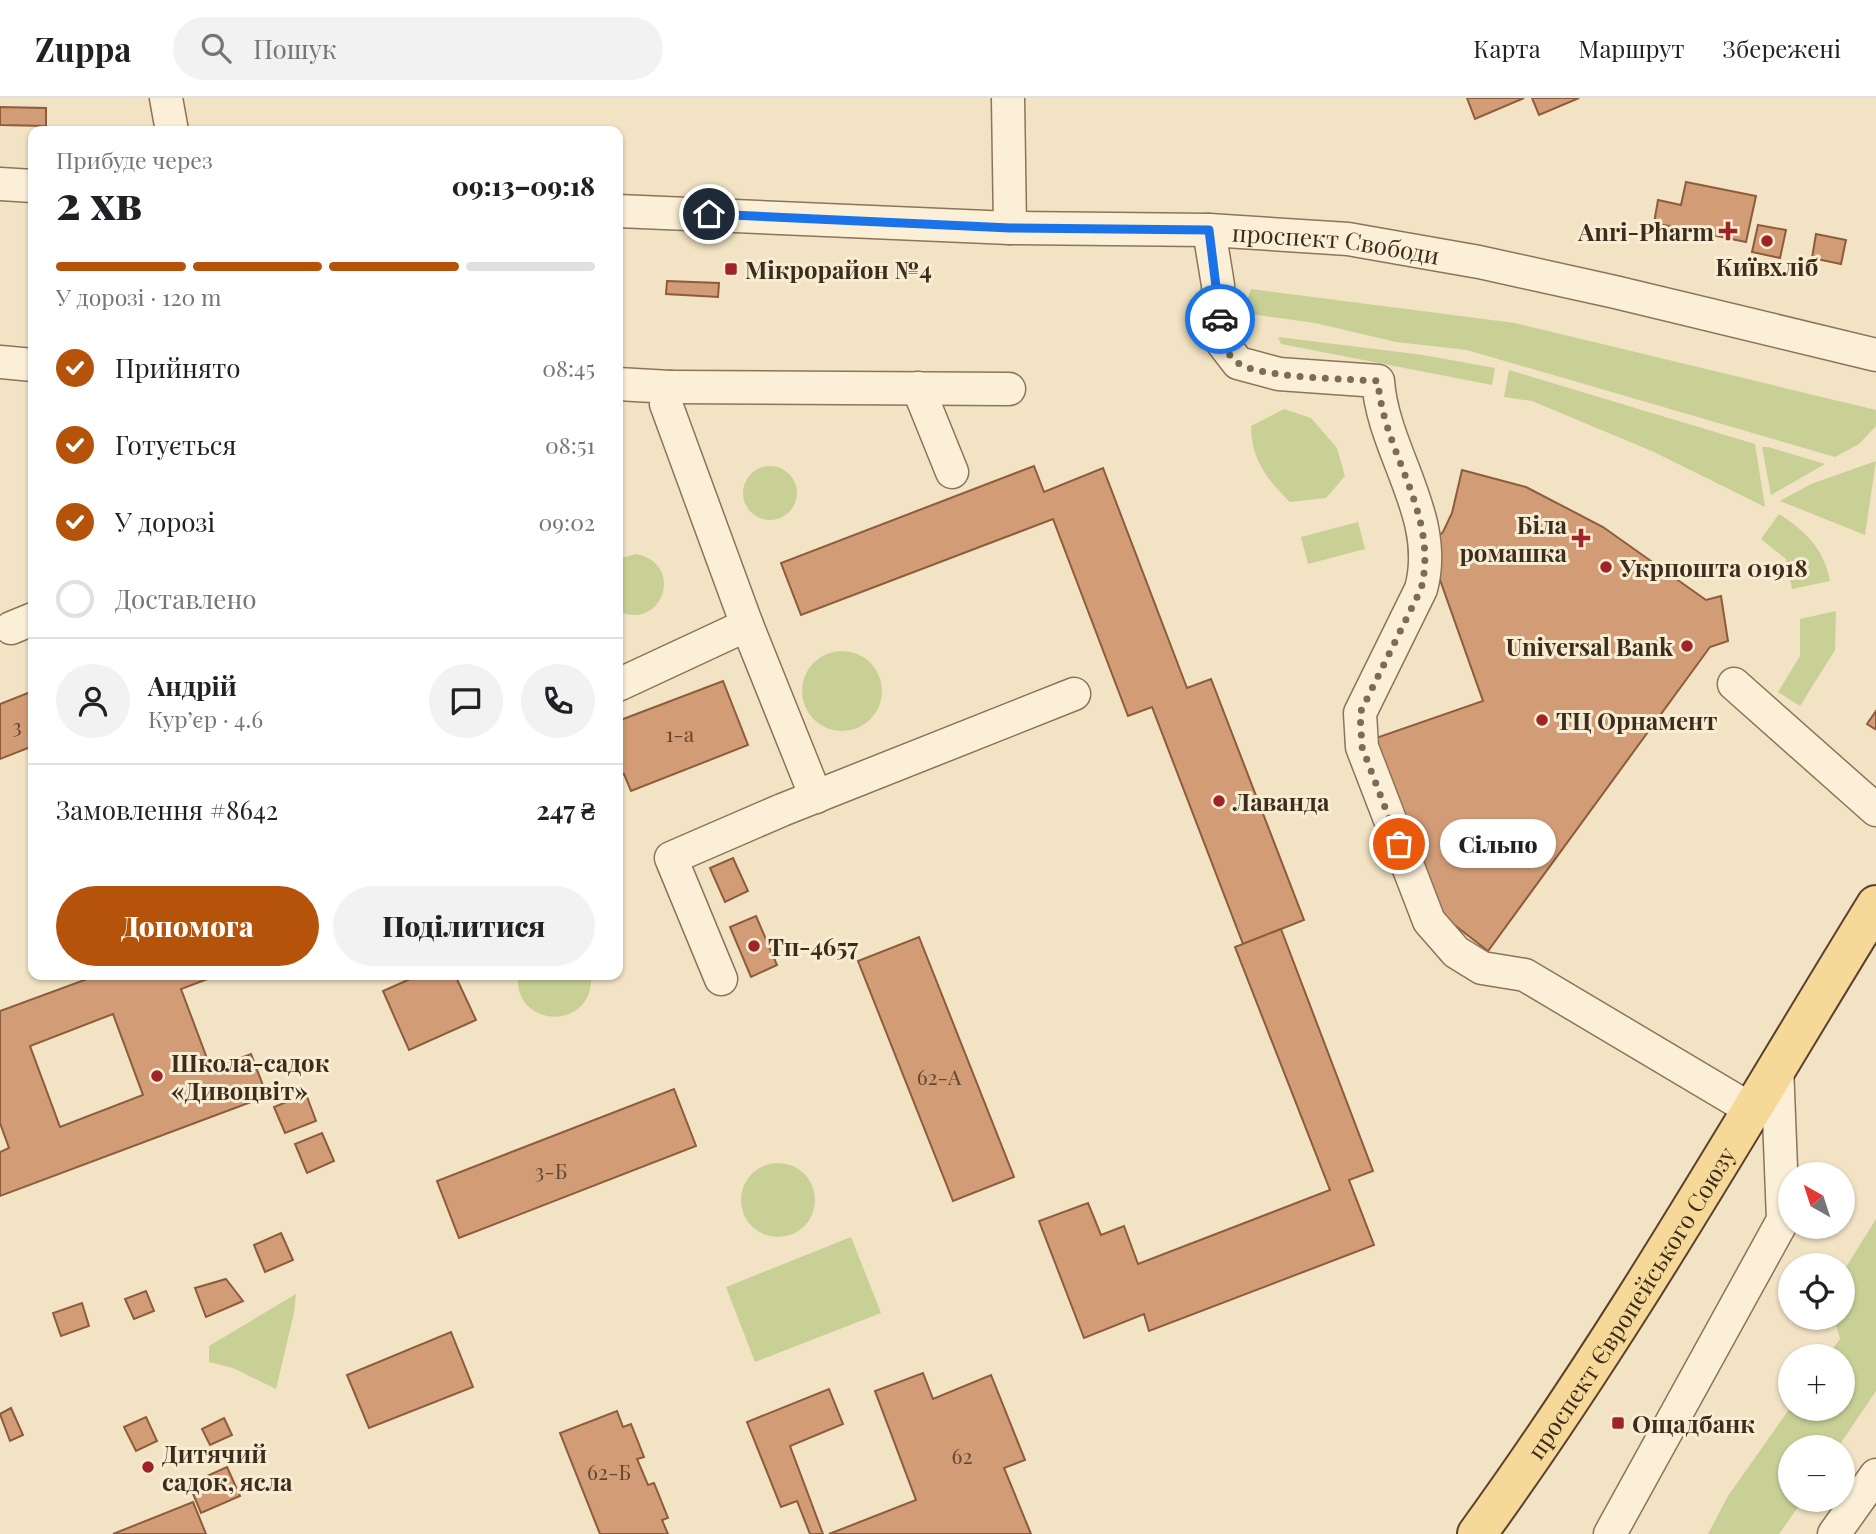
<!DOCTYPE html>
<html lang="uk">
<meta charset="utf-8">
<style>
:root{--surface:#fff;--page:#f2f2f2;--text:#202124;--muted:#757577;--line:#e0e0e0;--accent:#b45309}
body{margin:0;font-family:"Playfair Display",serif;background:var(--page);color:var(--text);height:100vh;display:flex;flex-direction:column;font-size:26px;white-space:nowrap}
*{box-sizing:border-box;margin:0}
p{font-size:23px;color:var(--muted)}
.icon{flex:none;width:38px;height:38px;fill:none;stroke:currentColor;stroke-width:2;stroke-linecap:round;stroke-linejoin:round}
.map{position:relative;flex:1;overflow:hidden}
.sheet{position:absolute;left:28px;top:28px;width:595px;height:854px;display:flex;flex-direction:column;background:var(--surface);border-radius:14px;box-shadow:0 2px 5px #0004}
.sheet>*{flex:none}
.needle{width:46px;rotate:321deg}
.buttons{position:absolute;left:1778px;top:1064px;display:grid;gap:14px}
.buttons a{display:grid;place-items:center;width:77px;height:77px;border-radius:50%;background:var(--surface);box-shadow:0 2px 5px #0004;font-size:35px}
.pin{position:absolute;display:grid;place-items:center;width:60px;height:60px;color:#fff;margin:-30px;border:4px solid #fff;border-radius:50%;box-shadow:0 2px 7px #0007}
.courier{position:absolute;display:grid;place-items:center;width:70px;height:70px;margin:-35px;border:5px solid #1a73e8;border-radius:50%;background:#fff;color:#222;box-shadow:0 2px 9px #0007}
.bubble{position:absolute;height:49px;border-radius:24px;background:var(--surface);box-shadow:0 2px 5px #0004;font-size:23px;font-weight:800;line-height:49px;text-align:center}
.summary em{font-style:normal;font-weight:800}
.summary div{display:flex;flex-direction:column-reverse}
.summary{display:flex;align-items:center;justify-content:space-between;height:119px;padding:0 28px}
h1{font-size:46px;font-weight:800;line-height:52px}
.bar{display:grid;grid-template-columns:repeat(4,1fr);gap:10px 7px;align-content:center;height:84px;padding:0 28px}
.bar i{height:9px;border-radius:5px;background:var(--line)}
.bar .selected{background:var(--accent)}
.bar p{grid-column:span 4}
.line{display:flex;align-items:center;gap:18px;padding:0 28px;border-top:2px solid var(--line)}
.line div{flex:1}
.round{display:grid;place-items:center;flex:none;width:74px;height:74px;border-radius:37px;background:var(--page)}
ol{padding:0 28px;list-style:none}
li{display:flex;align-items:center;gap:21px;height:77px}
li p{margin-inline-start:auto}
li .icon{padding:7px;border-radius:50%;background:var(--accent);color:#fff;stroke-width:4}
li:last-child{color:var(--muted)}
li i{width:38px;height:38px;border:4px solid var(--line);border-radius:50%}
.action{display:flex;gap:14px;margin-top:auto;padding:14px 28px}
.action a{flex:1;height:80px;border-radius:42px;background:var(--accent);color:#fff;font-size:28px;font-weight:800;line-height:80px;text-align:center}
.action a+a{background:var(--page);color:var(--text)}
header{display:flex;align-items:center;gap:42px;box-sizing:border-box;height:98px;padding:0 35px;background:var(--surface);border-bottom:2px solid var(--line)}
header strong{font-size:33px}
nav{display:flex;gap:38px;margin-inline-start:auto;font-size:24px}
.search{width:490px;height:63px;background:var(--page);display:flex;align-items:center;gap:18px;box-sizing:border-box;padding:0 24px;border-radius:38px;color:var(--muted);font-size:26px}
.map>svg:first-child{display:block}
.green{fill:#c9d096}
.building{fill:#d19c76;stroke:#8d5c3c;stroke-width:2;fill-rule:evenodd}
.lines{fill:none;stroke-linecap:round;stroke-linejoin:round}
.minor-casing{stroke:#8c7458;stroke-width:35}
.major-casing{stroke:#5a412d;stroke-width:42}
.minor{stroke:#fbf0d7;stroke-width:32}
.major{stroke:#f6d898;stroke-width:38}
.done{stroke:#7b6c57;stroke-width:7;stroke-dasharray:0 12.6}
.route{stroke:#1a73e8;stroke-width:9}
.poi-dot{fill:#9f2426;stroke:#f8edd3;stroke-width:2.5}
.labels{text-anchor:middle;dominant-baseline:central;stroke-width:6;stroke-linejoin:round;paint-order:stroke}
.number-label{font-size:21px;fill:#604833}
.poi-label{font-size:24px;font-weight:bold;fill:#3b2c1d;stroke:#f8edd3;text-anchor:start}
.street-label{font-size:24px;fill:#3b2c1d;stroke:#f8edd3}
</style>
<header>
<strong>Zuppa</strong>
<div class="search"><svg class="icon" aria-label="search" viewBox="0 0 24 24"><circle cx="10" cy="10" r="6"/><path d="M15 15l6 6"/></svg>Пошук</div>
<nav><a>Карта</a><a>Маршрут</a><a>Збережені</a></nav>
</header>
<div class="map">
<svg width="1876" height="1436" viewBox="0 0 1876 1436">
<rect width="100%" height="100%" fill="#f1e3c3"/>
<g class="green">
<path d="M 1251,191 L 1515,225 L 1876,312 L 1876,328 L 1859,346 L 1835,359 L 1467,252 L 1396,244 L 1315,225 L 1243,215 Z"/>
<path d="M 1278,239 L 1423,257 L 1495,270 L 1492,287 L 1281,246 Z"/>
<path d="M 1509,272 L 1755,346 L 1765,409 L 1654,354 L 1532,303 L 1504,299 Z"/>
<path d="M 1284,311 L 1311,320 L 1337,350 L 1345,378 L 1326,400 L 1290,404 C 1267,382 1251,361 1251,328 Z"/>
<path d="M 1762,349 L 1768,349 L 1825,366 L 1771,397 Z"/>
<path d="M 1876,363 L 1865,437 L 1780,403 L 1811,386 Z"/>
<circle cx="770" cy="395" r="27"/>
<path d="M 1779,416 C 1806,433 1824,451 1830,483 L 1792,491 L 1786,461 L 1761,441 Z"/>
<path d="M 1358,424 L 1365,451 L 1308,466 L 1301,439 Z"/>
<path d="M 636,456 C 686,466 662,534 618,513 L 618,461 Z"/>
<path d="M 1836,513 L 1835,552 L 1800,608 L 1778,594 L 1800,558 L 1800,521 Z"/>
<circle cx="842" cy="593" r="40"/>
<path d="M 518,877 L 591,877 C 595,933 513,932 518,877 Z"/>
<circle cx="778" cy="1102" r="37"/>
<path d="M 1876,1121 L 1876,1293 L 1838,1349 L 1790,1349 L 1790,1402 L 1803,1402 L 1779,1436 L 1708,1436 L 1728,1398 L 1790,1310 L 1843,1311 L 1843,1258 L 1827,1258 L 1840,1241 L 1834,1220 L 1843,1220 L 1843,1174 Z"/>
<path d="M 851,1139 L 881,1215 L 755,1264 L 726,1189 Z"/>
<path d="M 296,1196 L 294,1215 L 276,1291 L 233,1270 L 209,1264 L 209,1248 Z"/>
</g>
<g class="building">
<path d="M 1467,0 L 1524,0 L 1475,21 Z"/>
<path d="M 1532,0 L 1579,0 L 1539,17 Z"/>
<path d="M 0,9 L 46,10 L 46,28 L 0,27 Z"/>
<path d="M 1686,84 L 1756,98 L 1746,144 L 1654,125 L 1658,102 L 1681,107 Z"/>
<path d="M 1758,127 L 1786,132 L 1780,160 L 1752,154 Z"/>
<path d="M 1816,136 L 1846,142 L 1841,166 L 1812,160 Z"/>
<path d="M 667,183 L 719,185 L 718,199 L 666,196 Z"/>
<path d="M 1034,368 L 1044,394 L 1103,370 L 1187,590 L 1211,581 L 1304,822 L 1243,846 L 1152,609 L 1128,618 L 1053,421 L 801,517 L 781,465 Z"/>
<path d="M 1462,372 L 1526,389 L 1603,429 L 1706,502 L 1721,498 L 1728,543 L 1710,549 L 1488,853 L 1439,815 L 1373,641 L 1483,603 L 1428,448 L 1443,434 L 1452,415 Z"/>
<path d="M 723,583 L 748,647 L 631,693 L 624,676 L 618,678 L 618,623 Z"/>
<path d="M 33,593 L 33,648 L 0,661 L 0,606 Z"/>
<path d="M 1876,613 L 1876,629 L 1875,631 L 1867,626 Z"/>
<path d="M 733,760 L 748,793 L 725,804 L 710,770 Z"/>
<path d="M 756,818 L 777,867 L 751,879 L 730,829 Z"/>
<path d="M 1281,831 L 1373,1073 L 1349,1082 L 1374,1147 L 1149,1233 L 1144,1216 L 1084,1240 L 1039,1123 L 1088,1105 L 1101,1137 L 1124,1128 L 1138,1166 L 1330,1092 L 1235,849 Z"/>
<path d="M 919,839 L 1014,1079 L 953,1103 L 858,863 Z"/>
<path d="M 98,877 L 218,877 L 181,891 L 211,971 L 251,956 L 267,998 L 0,1098 L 0,1054 L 9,1050 L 0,1025 L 0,913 ZM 113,916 L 143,997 L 60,1029 L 30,948 Z"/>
<path d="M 419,877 L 455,877 L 476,922 L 409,952 L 383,893 Z"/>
<path d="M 674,991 L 696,1048 L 459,1140 L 437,1083 Z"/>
<path d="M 306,996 L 316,1023 L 285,1035 L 274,1009 Z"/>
<path d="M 322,1035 L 334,1063 L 307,1075 L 295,1046 Z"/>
<path d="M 281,1135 L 293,1162 L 265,1174 L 254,1147 Z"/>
<path d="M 226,1181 L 243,1203 L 206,1219 L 195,1190 Z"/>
<path d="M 146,1193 L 154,1213 L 134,1221 L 125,1201 Z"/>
<path d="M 82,1205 L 89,1228 L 61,1238 L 53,1215 Z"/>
<path d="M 451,1234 L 473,1289 L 369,1330 L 347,1277 Z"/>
<path d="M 923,1275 L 933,1301 L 991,1277 L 1025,1362 L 1004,1370 L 1031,1436 L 829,1436 L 916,1402 L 875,1293 Z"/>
<path d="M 829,1291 L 843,1326 L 790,1348 L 823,1436 L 810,1436 L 797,1403 L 781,1409 L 747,1324 Z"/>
<path d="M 11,1310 L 23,1337 L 10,1343 L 0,1316 Z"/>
<path d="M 617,1313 L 623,1329 L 631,1326 L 644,1359 L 637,1361 L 648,1387 L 654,1385 L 668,1420 L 662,1422 L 668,1436 L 600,1436 L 560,1335 Z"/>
<path d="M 146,1319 L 157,1343 L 136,1353 L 124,1329 Z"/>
<path d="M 224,1320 L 232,1337 L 210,1347 L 202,1331 Z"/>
<path d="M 227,1369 L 240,1398 L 201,1415 L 189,1386 Z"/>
<path d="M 193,1404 L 206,1436 L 113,1436 Z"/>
</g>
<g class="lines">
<g class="minor-casing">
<g id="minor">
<path d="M 166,0 L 172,33"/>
<path d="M 1008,0 L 1010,130"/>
<path d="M 0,86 L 33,88"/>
<path id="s1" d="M 618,113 L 1010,130 L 1209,132 L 1348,141 L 1479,164 L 1615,194 L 1876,257"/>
<path d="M 1209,132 L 1218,187 L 1221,243 L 1238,265 L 1279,276 L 1378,283 C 1383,354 1441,418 1421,491 L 1360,615 L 1362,649 L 1429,823 L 1456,854 L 1482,870 L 1525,877 L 1752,1012"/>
<path d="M 0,264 L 33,267"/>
<path d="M 618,286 L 670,289 L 666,306 L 747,527 L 816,699"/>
<path d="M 670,289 L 1009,291"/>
<path d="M 918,290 L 952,374"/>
<path d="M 11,530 L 33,521"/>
<path d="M 1734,586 L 1876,712"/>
<path d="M 618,587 L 747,527"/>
<path d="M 721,881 L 671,760 L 782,712 L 1074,596"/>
<path d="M 1610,1436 L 1783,1122 L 1777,967"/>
<path d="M 1834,1436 L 1876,1377"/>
</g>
</g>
<g class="major-casing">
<g id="major">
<path id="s2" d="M 1477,1436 C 1623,1235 1746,1018 1876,807"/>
</g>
</g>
<use href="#minor" class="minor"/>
<use href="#major" class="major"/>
</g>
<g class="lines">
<path class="done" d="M 1220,221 C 1221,238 1223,254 1238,265 C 1258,280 1350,281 1378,283 C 1383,355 1440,417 1421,491 L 1360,615 L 1362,649 L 1399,746"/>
<path class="route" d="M 709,116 L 1010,130 L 1209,132 L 1220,221"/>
</g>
<g class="poi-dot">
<path d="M1724.5 122.5h7v7h7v7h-7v7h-7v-7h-7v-7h7z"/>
<circle cx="1767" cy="143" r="7"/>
<rect x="724" y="164" width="14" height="14" rx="3.5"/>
<path d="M1577.5 429.5h7v7h7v7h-7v7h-7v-7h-7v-7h7z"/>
<circle cx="1606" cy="469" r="7"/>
<circle cx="1687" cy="548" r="7"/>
<circle cx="1542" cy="622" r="7"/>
<circle cx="1219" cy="703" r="7"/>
<circle cx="754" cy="848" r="7"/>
<circle cx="157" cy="978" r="7"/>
<rect x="1611" y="1318" width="14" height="14" rx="3.5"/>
<circle cx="148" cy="1369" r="7"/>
</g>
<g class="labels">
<g class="number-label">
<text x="17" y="627">3</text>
<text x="680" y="635">1-а</text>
<text x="939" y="978">62-А</text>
<text x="551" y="1072">3-Б</text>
<text x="962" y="1357">62</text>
<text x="609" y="1373">62-Б</text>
</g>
<g class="poi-label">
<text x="1714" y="133" text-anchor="end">Anri-Pharm</text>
<text x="1767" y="168" text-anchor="middle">Київхліб</text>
<text x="745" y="171">Мікрорайон №4</text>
<text x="1567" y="426" text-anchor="end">Біла<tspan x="1567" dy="28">ромашка</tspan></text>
<text x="1620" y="469">Укрпошта 01918</text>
<text x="1673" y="548" text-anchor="end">Universal Bank</text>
<text x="1556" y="622">ТЦ Орнамент</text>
<text x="1233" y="703">Лаванда</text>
<text x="768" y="848">Тп-4657</text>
<text x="171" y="964">Школа-садок<tspan x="171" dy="28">«Дивоцвіт»</tspan></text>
<text x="1632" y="1325">Ощадбанк</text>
<text x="162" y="1355">Дитячий<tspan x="162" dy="28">садок, ясла</tspan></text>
</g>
<g class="street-label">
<text stroke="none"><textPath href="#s1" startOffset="719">проспект Свободи</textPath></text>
<text stroke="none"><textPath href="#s2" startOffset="278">проспект Європейського Союзу</textPath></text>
</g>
</g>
</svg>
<div class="buttons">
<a><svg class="needle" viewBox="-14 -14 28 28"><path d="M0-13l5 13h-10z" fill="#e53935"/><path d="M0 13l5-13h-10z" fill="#757577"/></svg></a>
<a><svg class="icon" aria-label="locate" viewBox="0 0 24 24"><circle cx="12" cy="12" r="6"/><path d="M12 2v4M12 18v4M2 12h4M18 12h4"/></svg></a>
<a>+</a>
<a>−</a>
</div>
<div class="pin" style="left:1399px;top:746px;background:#ea580c"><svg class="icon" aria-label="bag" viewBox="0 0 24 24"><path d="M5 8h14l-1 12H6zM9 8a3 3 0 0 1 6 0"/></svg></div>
<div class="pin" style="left:709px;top:116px;background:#1f2937"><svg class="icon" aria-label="home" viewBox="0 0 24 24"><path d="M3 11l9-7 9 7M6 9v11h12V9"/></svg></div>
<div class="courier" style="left:1220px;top:221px"><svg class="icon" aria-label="car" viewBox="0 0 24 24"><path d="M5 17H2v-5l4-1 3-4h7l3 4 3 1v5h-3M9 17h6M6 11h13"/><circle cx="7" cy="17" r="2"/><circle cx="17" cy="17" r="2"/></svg></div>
<div class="bubble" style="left:1440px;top:721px;width:116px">Сільпо</div>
<section class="sheet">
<div class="summary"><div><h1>2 хв</h1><p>Прибуде через</p></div><em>09:13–09:18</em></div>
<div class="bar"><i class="selected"></i><i class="selected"></i><i class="selected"></i><i></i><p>У дорозі · 120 m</p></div>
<ol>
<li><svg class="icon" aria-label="check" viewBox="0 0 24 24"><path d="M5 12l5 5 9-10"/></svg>Прийнято<p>08:45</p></li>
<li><svg class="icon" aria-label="check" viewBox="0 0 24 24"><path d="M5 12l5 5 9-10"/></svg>Готується<p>08:51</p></li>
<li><svg class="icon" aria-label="check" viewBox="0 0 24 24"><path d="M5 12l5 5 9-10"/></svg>У дорозі<p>09:02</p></li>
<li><i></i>Доставлено</li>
</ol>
<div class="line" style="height:126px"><a class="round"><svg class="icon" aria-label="person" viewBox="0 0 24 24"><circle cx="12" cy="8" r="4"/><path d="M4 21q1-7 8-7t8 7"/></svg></a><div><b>Андрій</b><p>Кур’єр · 4.6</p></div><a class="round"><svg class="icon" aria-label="chat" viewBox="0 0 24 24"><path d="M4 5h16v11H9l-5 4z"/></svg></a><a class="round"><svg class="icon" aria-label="phone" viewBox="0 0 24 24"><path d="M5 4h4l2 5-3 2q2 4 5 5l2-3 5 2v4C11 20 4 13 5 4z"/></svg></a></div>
<div class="line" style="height:91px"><div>Замовлення #8642</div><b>247 ₴</b></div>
<div class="action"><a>Допомога</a><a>Поділитися</a></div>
</section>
</div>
